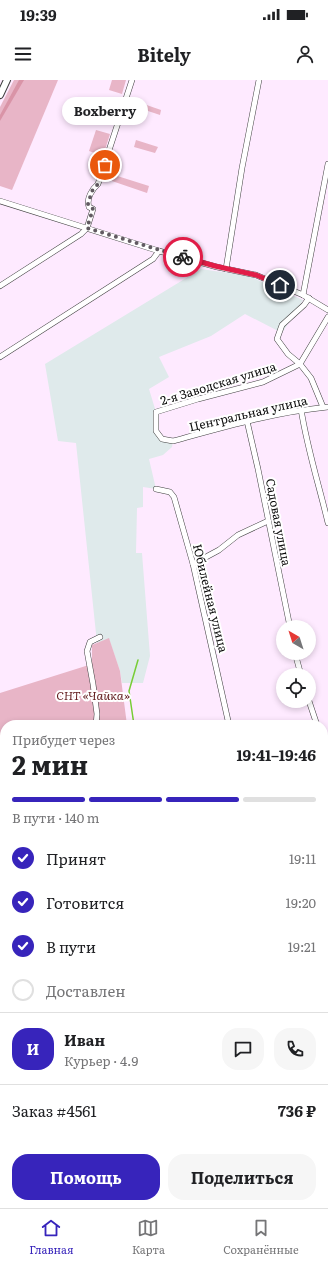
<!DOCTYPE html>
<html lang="ru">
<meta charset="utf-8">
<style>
:root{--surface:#fff;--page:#f6f6f6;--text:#202124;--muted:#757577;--line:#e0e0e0;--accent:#3724bb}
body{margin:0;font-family:Literata,serif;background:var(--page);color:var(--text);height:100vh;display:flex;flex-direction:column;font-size:15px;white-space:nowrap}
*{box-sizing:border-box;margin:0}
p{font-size:13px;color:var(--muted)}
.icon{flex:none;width:22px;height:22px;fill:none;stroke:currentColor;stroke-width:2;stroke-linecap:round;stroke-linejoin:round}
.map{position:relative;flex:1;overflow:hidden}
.sheet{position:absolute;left:0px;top:640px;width:328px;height:488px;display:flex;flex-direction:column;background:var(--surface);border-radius:16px 16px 0 0;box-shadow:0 2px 6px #0003}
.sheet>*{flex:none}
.needle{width:26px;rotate:321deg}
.controls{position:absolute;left:276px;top:540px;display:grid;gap:8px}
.controls a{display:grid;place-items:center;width:40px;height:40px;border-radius:50%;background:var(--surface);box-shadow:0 2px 6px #0003;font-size:20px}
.pin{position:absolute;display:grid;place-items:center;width:34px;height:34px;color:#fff;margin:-17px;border:2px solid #fff;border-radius:50%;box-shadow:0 1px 4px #0007}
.courier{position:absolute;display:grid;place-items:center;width:40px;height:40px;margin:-20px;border:3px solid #e11d48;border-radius:50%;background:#fff;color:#222;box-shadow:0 1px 5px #0007}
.bubble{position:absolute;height:28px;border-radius:14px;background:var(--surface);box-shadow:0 2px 6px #0003;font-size:13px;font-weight:700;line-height:28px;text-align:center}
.summary em{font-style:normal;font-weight:700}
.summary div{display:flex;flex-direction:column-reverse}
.summary{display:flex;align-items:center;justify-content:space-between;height:68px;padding:0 12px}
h1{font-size:26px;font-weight:700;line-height:30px}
.bar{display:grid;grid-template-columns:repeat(4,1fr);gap:6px 4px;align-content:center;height:48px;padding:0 12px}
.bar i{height:5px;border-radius:3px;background:var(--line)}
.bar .current{background:var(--accent)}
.bar p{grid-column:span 4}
.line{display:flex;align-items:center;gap:10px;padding:0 12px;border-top:1px solid var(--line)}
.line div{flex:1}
.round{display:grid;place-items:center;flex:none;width:42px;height:42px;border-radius:16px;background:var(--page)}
ol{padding:0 12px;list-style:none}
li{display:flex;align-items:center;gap:12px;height:44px}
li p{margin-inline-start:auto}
li .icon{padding:4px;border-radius:50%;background:var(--accent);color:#fff;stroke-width:4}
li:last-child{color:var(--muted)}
li i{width:22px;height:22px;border:2px solid var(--line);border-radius:50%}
.action{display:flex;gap:8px;margin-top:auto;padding:8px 12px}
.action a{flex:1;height:46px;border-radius:16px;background:var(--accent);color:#fff;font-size:16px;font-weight:700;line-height:46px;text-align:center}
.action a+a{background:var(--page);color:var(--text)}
.status{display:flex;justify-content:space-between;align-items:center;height:28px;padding:0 20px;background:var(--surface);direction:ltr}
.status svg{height:11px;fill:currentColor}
header{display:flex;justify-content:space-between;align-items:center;height:52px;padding:0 12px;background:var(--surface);font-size:18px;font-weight:700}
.tabs{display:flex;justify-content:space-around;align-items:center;height:56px;border-top:1px solid var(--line);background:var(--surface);font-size:11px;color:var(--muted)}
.tabs a{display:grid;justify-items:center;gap:2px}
.tabs .current{color:var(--accent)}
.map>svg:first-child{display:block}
.industrial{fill:#dfeaeb}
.green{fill:#e8b5c7}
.forest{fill:#d994a7}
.water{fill:#cff6af;stroke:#77cd36}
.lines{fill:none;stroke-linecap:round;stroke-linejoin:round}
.stream{stroke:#77cd36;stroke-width:1.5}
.minor-casing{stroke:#3f3f3f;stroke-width:6}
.tertiary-casing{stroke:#3f3f3f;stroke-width:8}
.minor{stroke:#fff;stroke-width:5}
.tertiary{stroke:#fff;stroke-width:6}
.done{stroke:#615a61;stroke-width:4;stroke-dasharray:0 7.2}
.route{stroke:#e11d48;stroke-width:5}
.labels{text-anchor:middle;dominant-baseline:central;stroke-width:4;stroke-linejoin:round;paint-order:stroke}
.street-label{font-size:12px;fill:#0c0c0c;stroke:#fff}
.park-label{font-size:12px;font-style:italic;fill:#631d1f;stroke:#fff}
</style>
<div class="status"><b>19:39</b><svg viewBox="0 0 49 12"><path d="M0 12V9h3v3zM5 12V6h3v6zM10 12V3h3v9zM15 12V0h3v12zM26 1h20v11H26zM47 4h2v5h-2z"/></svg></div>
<header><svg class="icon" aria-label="menu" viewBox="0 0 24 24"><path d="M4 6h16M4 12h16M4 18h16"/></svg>Bitely<svg class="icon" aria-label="person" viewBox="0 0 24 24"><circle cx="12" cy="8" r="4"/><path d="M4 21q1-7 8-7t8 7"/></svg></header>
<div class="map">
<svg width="328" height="1128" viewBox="0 0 328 1128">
<rect width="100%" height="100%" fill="#feeaff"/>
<path class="industrial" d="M 201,189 L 249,196 L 303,220 L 282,253 L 245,234 L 211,256 L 159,277 L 169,297 L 149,309 L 156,332 L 156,351 L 162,359 L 173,361 L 172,367 L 163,375 L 149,379 L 156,409 L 143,407 L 143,427 L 137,428 L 136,473 L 142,473 L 150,576 L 143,603 L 122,603 L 120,591 L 109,559 L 97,563 L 76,363 L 58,361 L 45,284 Z"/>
<g class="green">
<path d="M 14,0 L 58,0 L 12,110 L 0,106 L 0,27 Z"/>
<path d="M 112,0 L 126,0 L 122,14 L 109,10 Z"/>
<path d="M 135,21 L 161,30 L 160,35 L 133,26 Z"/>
<path d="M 96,50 L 110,54 L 103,76 L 89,71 Z"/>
<path d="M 136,60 L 158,67 L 155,73 L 134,67 Z"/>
<path d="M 111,94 L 149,106 L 147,113 L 109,100 Z"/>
<path d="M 109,558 L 120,591 L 127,645 L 5,645 L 5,907 L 0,909 L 0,613 L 92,584 L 92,565 Z"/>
<path d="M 328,738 L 328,883 L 323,884 L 323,740 Z"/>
</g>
<g class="forest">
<path d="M 19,0 L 24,0 L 0,41 L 0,35 Z"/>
<path d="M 328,890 L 328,1002 L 323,999 L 323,893 Z"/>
<path d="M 328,1082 L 328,1128 L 2,1128 L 5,1111 L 5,1123 L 323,1123 L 323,1092 Z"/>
</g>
<path class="water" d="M 5,981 L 5,1111 L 2,1128 L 0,1128 L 0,991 Z"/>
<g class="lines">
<path class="stream" d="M 134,645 L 129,611 L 138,580"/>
<g class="minor-casing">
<g id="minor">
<path d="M 0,121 L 159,171 L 217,187 L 256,195 L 303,215 L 328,230"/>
<path d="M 226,189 L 242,88 L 259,0"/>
<path d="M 0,206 L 81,154 L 87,148 L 93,129 L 89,127 C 86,119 92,109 98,104 L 132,0"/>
<path d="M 303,215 L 328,84"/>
<path d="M 309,218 L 304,225 L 282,245 L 277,259 L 288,274 L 300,284 L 263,302 L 198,319 L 156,332 L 156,351 L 162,359 L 173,361 C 224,347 275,332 328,327"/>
<path d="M 0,277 L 153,179 L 159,171"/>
<path d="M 323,327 L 311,298 L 300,284 L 328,237"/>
<path d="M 301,329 C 307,368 319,405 328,443"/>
<path d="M 247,341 L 258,389 L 290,547"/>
<path d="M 156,409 L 170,412 L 174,417 L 193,484 L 229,645"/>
<path d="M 193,484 L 219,470 L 238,455 L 268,441"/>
<path d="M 295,573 L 301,595"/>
<path d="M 309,621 L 317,645"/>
<path d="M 96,645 L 97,634 L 93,604 L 87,571 L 90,562 L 100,557"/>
<path d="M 323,662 L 328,673"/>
<path d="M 0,734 L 5,733"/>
<path d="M 323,815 L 328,813"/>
</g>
</g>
<g class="tertiary-casing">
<path id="tertiary" d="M 0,15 L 7,0"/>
</g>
<use href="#minor" class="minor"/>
<use href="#tertiary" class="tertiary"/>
</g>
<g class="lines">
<path class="done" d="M 105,85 L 98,104 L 92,111 L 88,124 L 89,127 L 93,129 L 87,148 L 183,177"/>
<path class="route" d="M 183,177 L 215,186 L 256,195 L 280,205"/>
</g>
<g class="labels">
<g class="street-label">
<text transform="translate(218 303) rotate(-17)">2-я Заводская улица</text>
<text transform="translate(248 333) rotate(-13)">Центральная улица</text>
<text transform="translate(279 442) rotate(79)">Садовая улица</text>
<text transform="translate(211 518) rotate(76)">Юбилейная улица</text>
</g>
<g class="park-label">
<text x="93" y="615">СНТ «Чайка»</text>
</g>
</g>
</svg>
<div class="controls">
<a><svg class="needle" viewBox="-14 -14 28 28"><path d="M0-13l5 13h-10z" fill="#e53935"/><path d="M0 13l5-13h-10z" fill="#757577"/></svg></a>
<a><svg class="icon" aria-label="locate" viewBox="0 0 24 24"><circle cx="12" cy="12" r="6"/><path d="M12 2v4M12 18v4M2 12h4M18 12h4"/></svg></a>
</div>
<div class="pin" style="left:105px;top:85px;background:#ea580c"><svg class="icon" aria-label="bag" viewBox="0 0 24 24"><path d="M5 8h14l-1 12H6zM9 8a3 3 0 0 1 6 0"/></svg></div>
<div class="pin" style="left:280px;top:205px;background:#1f2937"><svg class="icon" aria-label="home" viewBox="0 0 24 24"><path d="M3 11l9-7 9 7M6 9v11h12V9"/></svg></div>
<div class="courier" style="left:183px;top:177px"><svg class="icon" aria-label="bike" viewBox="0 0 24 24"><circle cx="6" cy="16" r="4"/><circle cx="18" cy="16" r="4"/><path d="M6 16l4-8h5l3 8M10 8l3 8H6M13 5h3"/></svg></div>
<div class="bubble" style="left:62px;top:17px;width:86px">Boxberry</div>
<section class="sheet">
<div class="summary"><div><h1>2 мин</h1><p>Прибудет через</p></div><em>19:41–19:46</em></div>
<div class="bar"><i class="current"></i><i class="current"></i><i class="current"></i><i></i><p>В пути · 140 m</p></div>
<ol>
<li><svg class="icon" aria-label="check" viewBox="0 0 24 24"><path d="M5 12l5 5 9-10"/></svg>Принят<p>19:11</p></li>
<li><svg class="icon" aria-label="check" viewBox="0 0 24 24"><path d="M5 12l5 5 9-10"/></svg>Готовится<p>19:20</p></li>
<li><svg class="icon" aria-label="check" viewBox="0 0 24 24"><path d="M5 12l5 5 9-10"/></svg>В пути<p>19:21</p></li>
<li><i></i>Доставлен</li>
</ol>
<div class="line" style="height:72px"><b class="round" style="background:var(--accent);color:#fff">И</b><div><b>Иван</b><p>Курьер · 4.9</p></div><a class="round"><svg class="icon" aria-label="chat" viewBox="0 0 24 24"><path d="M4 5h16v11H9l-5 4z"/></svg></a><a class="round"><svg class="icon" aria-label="phone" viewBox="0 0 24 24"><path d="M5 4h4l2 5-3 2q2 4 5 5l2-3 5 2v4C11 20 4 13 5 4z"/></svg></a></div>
<div class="line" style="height:52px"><div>Заказ #4561</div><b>736 ₽</b></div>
<div class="action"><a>Помощь</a><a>Поделиться</a></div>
</section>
</div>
<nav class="tabs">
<a class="current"><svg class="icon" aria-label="home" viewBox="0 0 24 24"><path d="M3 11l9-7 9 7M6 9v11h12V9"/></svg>Главная</a>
<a><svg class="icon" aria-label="map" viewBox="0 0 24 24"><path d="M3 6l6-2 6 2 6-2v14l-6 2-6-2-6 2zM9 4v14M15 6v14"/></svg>Карта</a>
<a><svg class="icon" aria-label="saved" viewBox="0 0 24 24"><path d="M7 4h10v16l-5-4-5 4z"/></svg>Сохранённые</a>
</nav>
